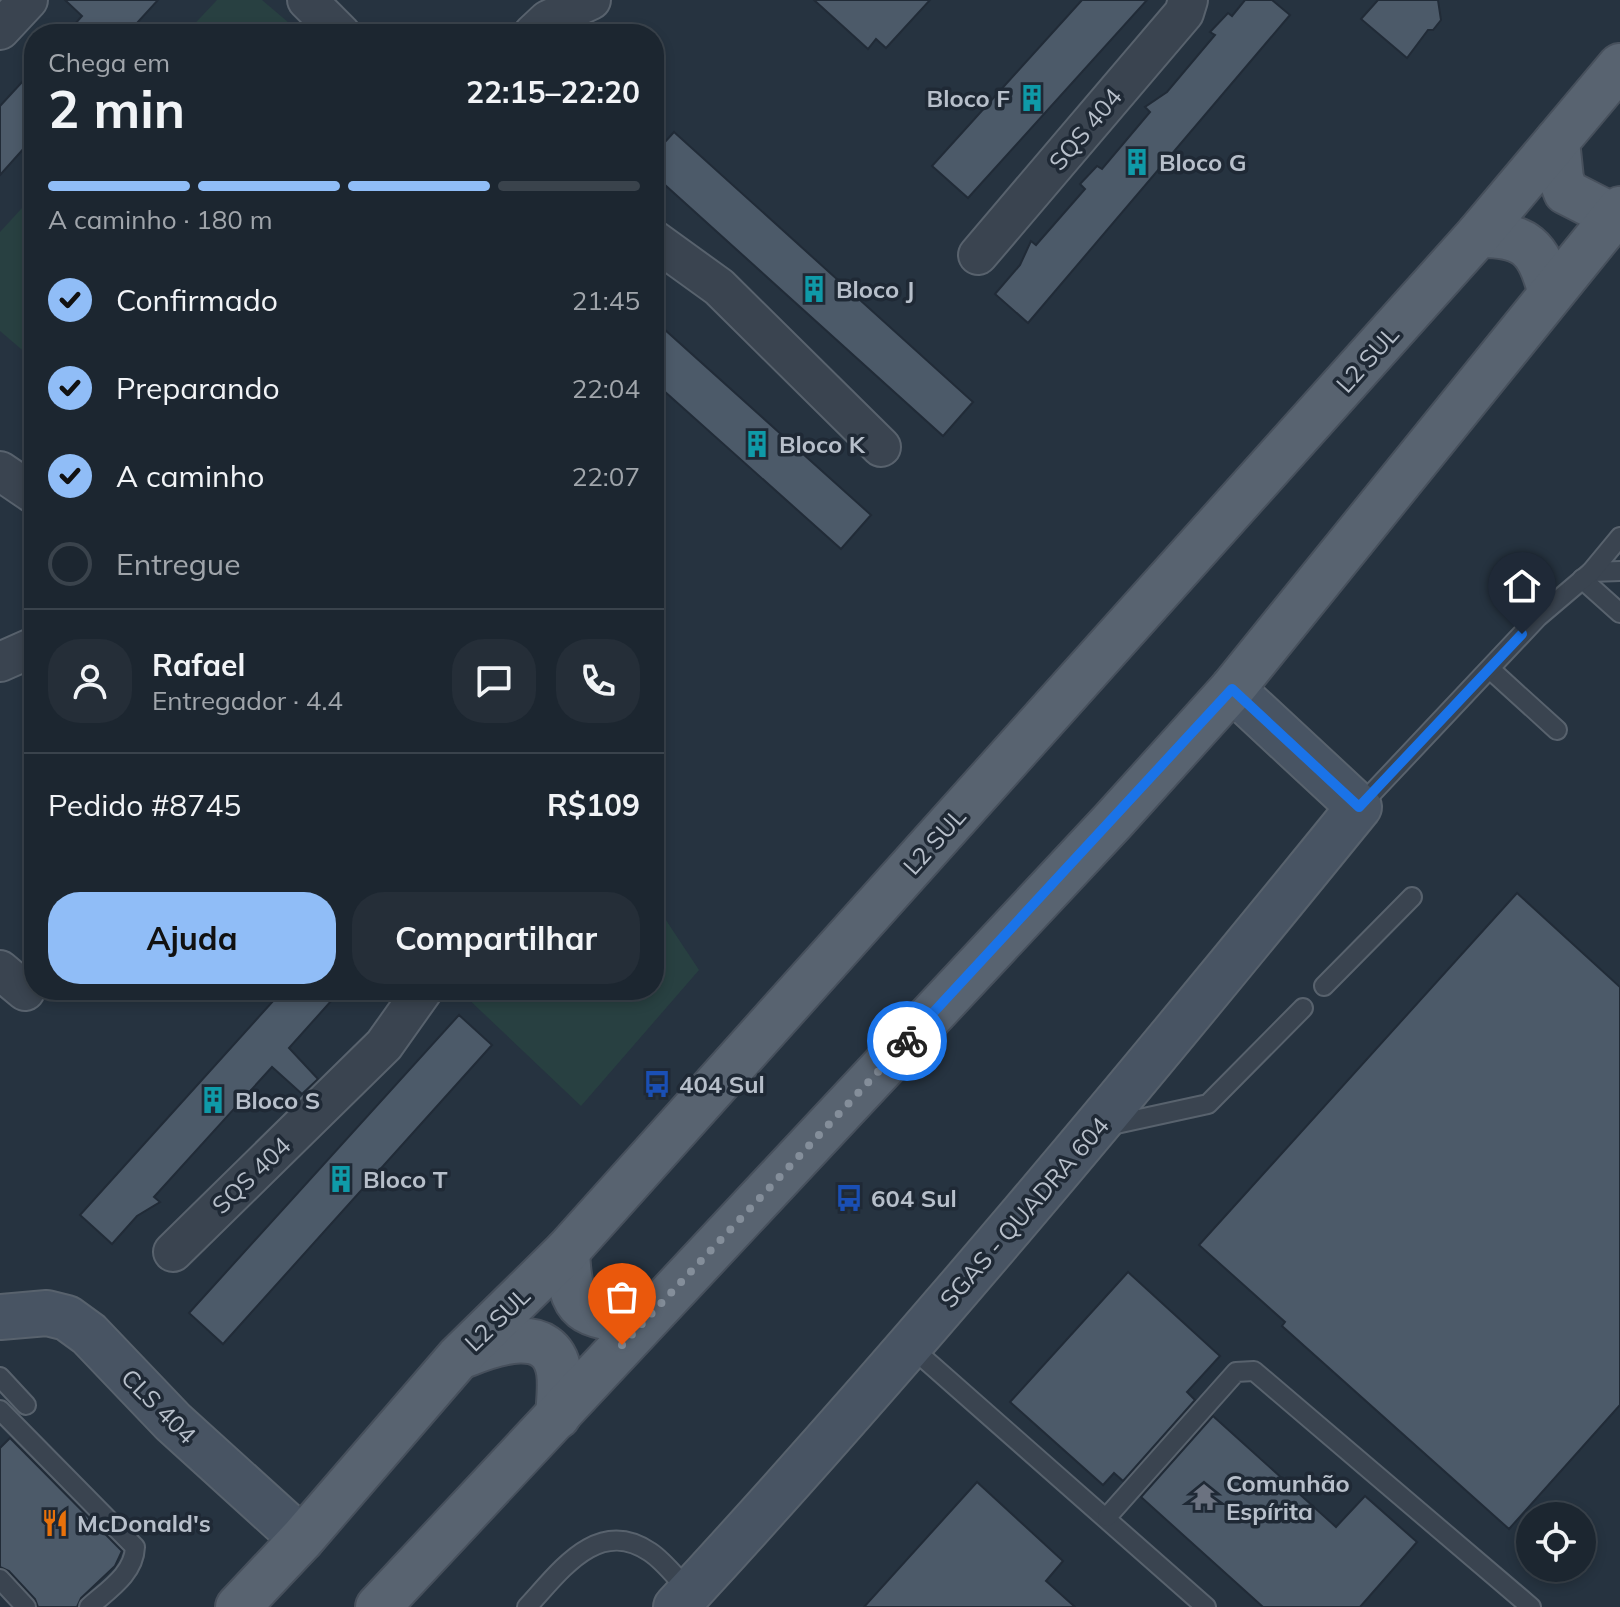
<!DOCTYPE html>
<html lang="pt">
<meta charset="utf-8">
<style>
:root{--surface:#1c2630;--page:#252e38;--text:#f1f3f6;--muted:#a0a5ab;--line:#3a434c;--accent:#90bdf7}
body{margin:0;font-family:Mulish,sans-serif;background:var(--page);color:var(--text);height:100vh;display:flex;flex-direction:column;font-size:30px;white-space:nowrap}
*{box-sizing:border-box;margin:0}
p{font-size:26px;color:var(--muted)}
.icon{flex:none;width:44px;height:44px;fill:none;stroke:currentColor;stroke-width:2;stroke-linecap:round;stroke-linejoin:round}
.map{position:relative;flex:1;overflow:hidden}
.panel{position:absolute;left:24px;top:24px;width:640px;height:976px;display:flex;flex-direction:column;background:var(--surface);border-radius:32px;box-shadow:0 4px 12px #0003,0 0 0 2px var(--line)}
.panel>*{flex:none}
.tools{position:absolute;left:1516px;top:1502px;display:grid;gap:16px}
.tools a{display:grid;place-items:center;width:80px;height:80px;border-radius:50%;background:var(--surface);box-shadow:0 4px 12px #0003,0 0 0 2px var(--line);font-size:40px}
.pin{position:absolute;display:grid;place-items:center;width:68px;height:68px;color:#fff;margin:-82px -34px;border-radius:50% 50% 50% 0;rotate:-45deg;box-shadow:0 0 8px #0007}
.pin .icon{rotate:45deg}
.courier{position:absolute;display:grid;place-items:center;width:80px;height:80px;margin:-40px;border:6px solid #1a73e8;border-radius:50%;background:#fff;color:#222;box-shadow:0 2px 10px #0007}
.overview em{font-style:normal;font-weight:700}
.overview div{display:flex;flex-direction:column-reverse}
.overview{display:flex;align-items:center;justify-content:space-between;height:136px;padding:0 24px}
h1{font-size:52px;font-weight:700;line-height:60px}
.bar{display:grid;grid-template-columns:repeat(4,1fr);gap:12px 8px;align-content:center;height:96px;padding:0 24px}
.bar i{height:10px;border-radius:6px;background:var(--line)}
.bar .active{background:var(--accent)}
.bar p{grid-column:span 4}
.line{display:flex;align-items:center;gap:20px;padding:0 24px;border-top:2px solid var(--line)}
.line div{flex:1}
.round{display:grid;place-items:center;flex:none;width:84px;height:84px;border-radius:32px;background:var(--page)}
ol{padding:0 24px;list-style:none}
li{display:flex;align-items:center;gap:24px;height:88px}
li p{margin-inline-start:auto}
li .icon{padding:8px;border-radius:50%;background:var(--accent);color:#111;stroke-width:4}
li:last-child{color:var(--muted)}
li i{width:44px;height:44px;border:4px solid var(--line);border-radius:50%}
.cta{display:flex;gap:16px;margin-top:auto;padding:16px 24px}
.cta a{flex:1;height:92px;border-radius:32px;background:var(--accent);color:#111;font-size:32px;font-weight:700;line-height:92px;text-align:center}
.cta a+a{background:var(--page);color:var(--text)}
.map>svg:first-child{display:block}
.green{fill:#284041}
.building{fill:#4c5a69;stroke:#212b37;stroke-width:2}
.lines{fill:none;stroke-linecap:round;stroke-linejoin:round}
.lane-casing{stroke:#58626d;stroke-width:22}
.street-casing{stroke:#58626d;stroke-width:42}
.secondary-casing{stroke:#58626d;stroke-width:48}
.primary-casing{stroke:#47505c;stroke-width:48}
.lane{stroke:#3a4450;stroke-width:18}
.street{stroke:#3a4450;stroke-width:38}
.secondary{stroke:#485463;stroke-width:44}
.primary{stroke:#586370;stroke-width:44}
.done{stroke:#848e9a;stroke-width:8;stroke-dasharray:0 14.4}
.route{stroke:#1a73e8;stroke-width:10}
.labels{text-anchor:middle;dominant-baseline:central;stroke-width:7;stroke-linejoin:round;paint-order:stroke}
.poi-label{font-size:24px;font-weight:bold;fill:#b7bfca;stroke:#1f2935;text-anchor:start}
.street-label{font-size:24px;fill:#b7bfca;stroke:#1f2935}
</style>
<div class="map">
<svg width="1620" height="1607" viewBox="0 0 1620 1607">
<rect width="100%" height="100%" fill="#263340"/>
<g class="green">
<path d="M 217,0 L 262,0 L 302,34 L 185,34 Z"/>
<path d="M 34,195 L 34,360 L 0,331 L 0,232 Z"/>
<path d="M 654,902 L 699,970 L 581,1106 L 463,994 L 466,990 L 654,990 Z"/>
</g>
<g class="building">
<path d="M 65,0 L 158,0 L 127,34 L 66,34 L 82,16 Z"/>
<path d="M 814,0 L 930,0 L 886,48 L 876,39 L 868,49 Z"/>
<path d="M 1082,0 L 1147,0 L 968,198 L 932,166 Z"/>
<path d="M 1245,0 L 1272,0 L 1290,15 L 1028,323 L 995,294 L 1020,265 L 1031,241 L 1036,245 L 1085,189 L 1080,184 L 1097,166 L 1102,169 L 1150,112 L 1145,107 L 1167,92 L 1215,35 L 1210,32 L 1228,13 L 1232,16 Z"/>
<path d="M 1378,0 L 1438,0 L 1441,20 L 1433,30 L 1428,30 L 1407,58 L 1361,19 Z"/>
<path d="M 34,69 L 34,137 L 0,175 L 0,106 Z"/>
<path d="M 674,132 L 973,402 L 943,436 L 654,175 L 654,154 Z"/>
<path d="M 654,320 L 871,515 L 841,549 L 654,382 Z"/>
<path d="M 1517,893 L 1620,987 L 1620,1405 L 1509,1529 L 1282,1326 L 1285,1322 L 1199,1245 Z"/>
<path d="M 283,990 L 341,990 L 289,1048 L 318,1079 L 302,1094 L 272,1067 L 154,1197 L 160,1202 L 137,1216 L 112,1244 L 80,1215 Z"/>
<path d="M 459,1015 L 492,1045 L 223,1344 L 189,1313 Z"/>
<path d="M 1128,1272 L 1220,1356 L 1187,1392 L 1195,1400 L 1123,1481 L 1114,1473 L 1103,1485 L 1010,1402 Z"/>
<path d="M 1213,1416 L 1336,1527 L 1365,1496 L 1417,1542 L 1360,1607 L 1263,1607 L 1141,1497 Z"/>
<path d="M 10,1438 L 122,1551 L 115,1566 L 81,1598 L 77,1607 L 38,1607 L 35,1599 L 9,1571 L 0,1567 L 0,1448 Z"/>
<path d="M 977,1482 L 1063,1561 L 1046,1581 L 1075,1607 L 864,1607 Z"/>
</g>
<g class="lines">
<g class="lane-casing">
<g id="lane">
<path d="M 1591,572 L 1620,571"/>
<path d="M 1582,579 L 1620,613"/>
<path d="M 1491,670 L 1557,730"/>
<path d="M 1359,807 L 1538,617 L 1591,572 L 1620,537"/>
<path d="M 1324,986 L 1412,897"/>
<path d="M 1107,1126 L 1208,1104 L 1303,1008"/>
<path d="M 911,1347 L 1206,1607"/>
<path d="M 0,1377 L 26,1405"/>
<path d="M 0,1410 L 135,1547 C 134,1574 108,1590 89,1607"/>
<path d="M 1107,1517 L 1236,1372 L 1254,1371 L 1531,1607"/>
<path d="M 0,1579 L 26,1607"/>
<path d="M 527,1607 C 559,1573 597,1516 650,1552 C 665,1562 677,1579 690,1592"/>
</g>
</g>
<g class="street-casing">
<g id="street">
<path d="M 307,0 L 341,34"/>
<path d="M 0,30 L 28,0"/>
<path d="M 533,34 L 548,20 L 591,0"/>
<path d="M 654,240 L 719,287 L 881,447"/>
<path d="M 978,255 L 1184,13 L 1188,0"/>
<path d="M 0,471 L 34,494"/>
<path d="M 0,662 L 34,647"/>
<path d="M 0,970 L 25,991"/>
<path d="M 173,1252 L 384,1045 L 423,990"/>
</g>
</g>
<g class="secondary-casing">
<g id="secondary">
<path d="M 0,1317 L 47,1313 L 67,1318 L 89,1334 L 173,1422 L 302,1539"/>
<path d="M 676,1607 C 914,1349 1138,1079 1359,807 L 1232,689"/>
</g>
</g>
<g class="primary-casing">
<g id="primary">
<path d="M 1557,141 L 1561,179 L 1566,192 L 1613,216"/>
<path d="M 1478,235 C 1525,234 1539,247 1550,291"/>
<path d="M 567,1251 C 570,1316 583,1316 643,1321"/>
<path d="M 465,1355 C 494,1343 551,1323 559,1372 C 561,1386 559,1402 558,1416"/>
<path d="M 238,1607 L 302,1539 L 458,1358 L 567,1251 L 1478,235 L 1620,66"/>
<path d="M 378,1607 L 1113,821 L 1232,689 L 1620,209"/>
</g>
</g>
<use href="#lane" class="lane"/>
<use href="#street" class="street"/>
<use href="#secondary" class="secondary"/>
<use href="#primary" class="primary"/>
</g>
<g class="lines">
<path class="done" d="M 622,1345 L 907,1041"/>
<path class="route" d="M 907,1041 L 1232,689 L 1359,807 L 1522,634"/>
</g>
<defs>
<g id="building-bare" transform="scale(2.16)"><path d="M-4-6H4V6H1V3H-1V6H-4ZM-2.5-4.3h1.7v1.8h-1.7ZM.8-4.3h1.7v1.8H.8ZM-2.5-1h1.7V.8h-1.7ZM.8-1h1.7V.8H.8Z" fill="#0f9aa8" stroke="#1f2935" stroke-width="2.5" paint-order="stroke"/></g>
<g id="bus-bare" transform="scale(2.16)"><path d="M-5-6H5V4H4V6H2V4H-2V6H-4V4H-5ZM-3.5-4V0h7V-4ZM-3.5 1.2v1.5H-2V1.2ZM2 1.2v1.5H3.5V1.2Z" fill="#1a4fb4" stroke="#1f2935" stroke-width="2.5" paint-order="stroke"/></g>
<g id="temple-bare" transform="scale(2.16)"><path d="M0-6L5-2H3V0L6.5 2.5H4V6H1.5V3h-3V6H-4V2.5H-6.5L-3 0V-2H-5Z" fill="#6b7280" stroke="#1f2935" stroke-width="2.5" paint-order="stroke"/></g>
<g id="restaurant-bare" transform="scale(2.16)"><path d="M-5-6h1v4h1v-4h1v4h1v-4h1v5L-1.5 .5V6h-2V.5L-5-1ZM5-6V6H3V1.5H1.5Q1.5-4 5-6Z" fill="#e8710a" stroke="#1f2935" stroke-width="2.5" paint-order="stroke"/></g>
</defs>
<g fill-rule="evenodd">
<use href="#building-bare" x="1032" y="98"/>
<use href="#building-bare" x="1137" y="162"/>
<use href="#building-bare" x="814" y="289"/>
<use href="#building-bare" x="757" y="444"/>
<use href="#bus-bare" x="657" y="1084"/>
<use href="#building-bare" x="213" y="1100"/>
<use href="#building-bare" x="341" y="1179"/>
<use href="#bus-bare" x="849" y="1198"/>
<use href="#temple-bare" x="1204" y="1497"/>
<use href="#restaurant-bare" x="55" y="1523"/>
</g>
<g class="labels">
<g class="poi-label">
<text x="1010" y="98" text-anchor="end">Bloco F</text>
<text x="1159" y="162">Bloco G</text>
<text x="836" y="289">Bloco J</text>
<text x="779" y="444">Bloco K</text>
<text x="679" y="1084">404 Sul</text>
<text x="235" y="1100">Bloco S</text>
<text x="363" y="1179">Bloco T</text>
<text x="871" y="1198">604 Sul</text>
<text x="1226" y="1483">Comunhão<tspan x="1226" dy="28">Espírita</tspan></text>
<text x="77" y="1523">McDonald's</text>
</g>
<g class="street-label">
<text transform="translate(1085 129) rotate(-50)">SQS 404</text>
<text transform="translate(1367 359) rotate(-48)">L2 SUL</text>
<text transform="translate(934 841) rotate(-48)">L2 SUL</text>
<text transform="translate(251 1175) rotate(-44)">SQS 404</text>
<text transform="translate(1024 1212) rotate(-49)">SGAS - QUADRA 604</text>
<text transform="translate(497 1319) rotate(-44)">L2 SUL</text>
<text transform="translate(159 1406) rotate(45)">CLS 404</text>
</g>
</g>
</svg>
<div class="tools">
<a><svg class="icon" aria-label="locate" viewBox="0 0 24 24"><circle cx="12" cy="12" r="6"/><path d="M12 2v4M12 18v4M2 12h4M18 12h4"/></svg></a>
</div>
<div class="pin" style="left:622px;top:1345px;background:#ea580c"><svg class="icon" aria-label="bag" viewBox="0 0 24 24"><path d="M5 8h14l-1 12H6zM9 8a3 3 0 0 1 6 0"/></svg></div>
<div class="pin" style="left:1522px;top:634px;background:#1f2937"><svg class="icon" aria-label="home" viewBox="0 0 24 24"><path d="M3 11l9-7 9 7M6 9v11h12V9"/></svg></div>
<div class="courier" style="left:907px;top:1041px"><svg class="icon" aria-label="bike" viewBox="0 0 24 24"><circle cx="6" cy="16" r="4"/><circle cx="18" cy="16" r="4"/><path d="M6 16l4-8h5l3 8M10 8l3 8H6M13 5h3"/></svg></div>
<section class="panel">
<div class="overview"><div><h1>2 min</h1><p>Chega em</p></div><em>22:15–22:20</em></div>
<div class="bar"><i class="active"></i><i class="active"></i><i class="active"></i><i></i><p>A caminho · 180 m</p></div>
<ol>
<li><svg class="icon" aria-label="check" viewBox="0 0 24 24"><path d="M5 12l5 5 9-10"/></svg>Confirmado<p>21:45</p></li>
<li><svg class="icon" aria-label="check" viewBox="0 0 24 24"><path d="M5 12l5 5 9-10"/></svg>Preparando<p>22:04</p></li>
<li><svg class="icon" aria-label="check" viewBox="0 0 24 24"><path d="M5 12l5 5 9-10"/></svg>A caminho<p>22:07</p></li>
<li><i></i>Entregue</li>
</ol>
<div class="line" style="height:144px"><a class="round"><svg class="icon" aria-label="person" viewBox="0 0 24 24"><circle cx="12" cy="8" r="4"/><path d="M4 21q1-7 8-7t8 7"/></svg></a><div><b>Rafael</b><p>Entregador · 4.4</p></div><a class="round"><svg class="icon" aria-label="chat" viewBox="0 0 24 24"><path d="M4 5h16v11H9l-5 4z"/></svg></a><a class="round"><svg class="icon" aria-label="phone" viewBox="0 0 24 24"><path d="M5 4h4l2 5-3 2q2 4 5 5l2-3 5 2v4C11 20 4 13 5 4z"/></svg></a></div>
<div class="line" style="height:104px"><div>Pedido #8745</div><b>R$109</b></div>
<div class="cta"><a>Ajuda</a><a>Compartilhar</a></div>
</section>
</div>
